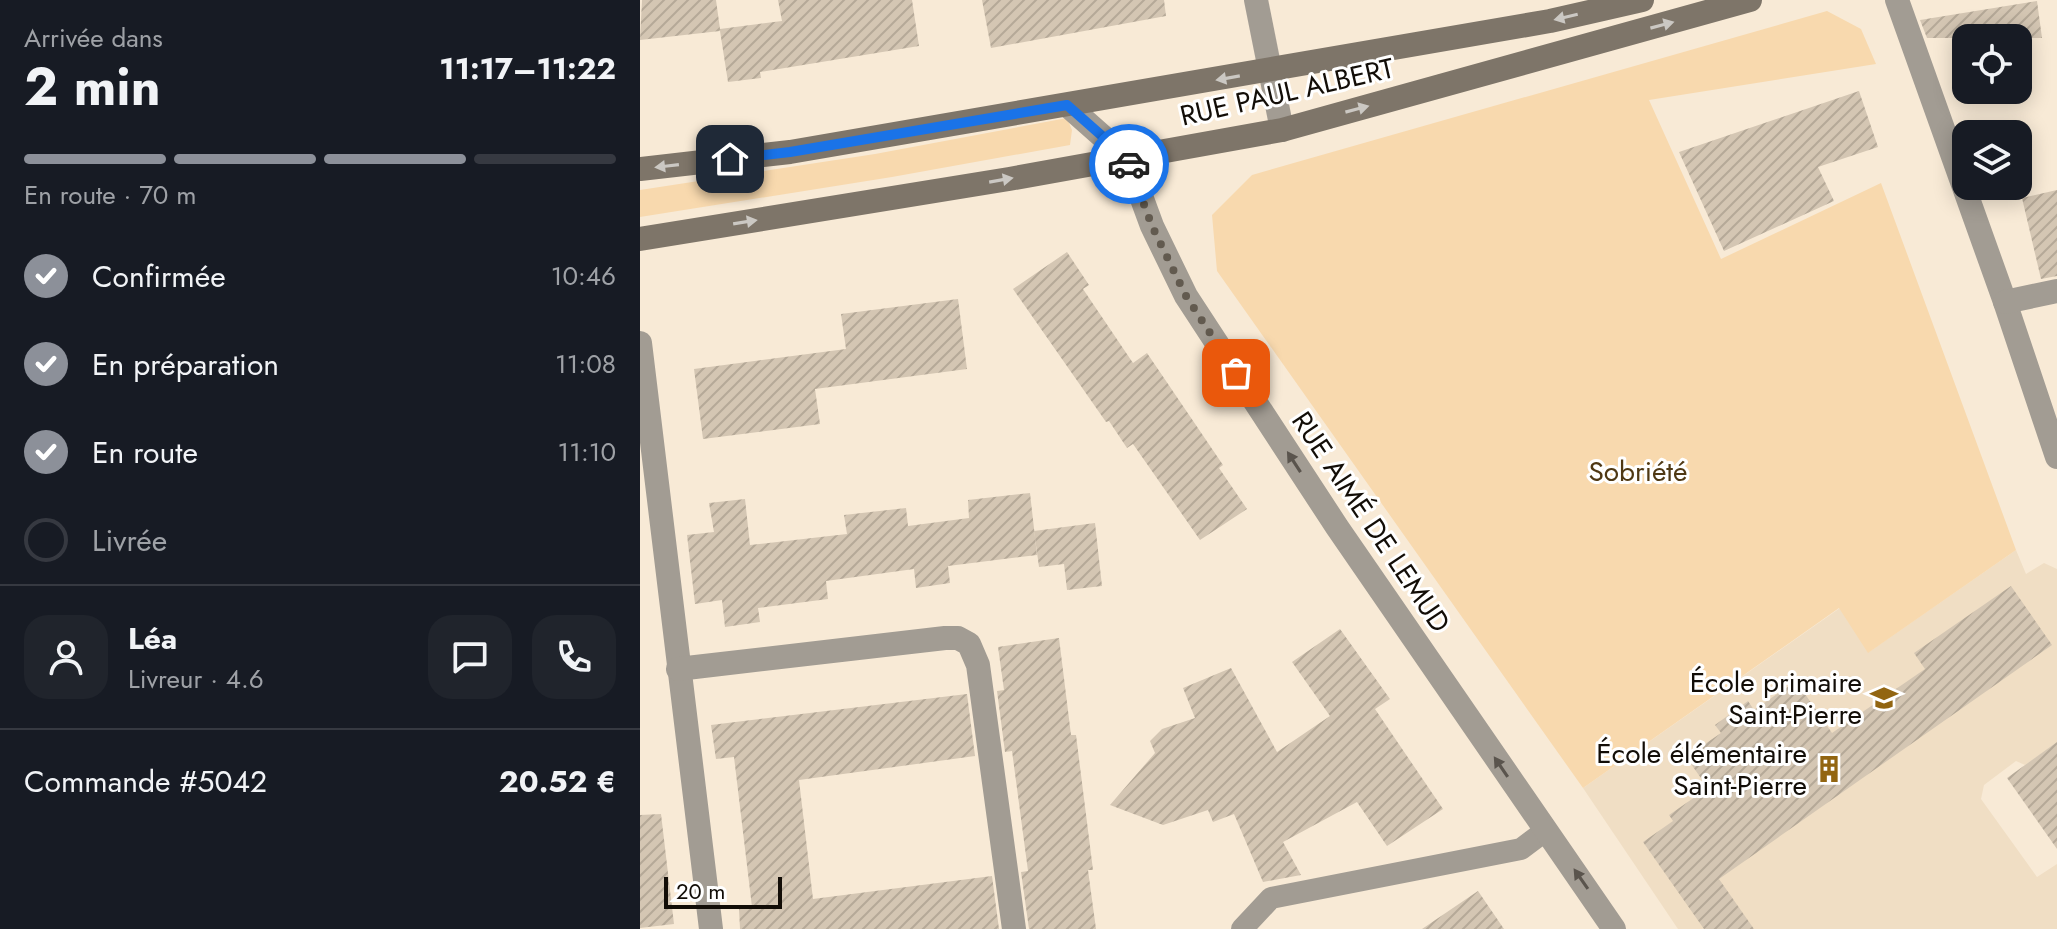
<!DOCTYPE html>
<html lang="fr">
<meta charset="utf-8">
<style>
:root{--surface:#171b24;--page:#20242c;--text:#f1f3f6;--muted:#9ea1a6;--line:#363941;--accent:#8c9099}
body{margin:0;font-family:Jost,sans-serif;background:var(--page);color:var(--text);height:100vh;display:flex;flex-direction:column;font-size:30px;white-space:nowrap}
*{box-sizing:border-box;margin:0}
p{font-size:26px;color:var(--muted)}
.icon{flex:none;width:44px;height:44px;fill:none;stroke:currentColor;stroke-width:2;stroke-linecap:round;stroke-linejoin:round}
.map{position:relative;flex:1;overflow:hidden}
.details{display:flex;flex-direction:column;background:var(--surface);width:640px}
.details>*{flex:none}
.tools{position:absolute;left:1312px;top:24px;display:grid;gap:16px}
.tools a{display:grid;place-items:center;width:80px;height:80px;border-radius:16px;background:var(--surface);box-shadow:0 4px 20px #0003;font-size:40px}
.scale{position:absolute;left:24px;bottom:20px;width:118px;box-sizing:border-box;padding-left:8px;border:4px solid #120d07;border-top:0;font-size:22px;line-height:28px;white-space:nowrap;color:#120d07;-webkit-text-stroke:6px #fff;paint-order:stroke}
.pin{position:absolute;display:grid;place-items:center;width:68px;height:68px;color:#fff;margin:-34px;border-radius:16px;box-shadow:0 4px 12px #0006}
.courier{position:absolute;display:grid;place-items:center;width:80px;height:80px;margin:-40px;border:6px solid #1a73e8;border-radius:50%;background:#fff;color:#222;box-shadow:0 2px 10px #0007}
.headline em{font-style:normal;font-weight:700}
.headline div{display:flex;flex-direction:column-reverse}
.headline{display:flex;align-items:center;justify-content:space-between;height:136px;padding:0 24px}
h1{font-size:52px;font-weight:700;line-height:60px}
.bar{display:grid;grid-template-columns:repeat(4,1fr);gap:12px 8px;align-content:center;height:96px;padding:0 24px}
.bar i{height:10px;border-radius:6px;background:var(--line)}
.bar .selected{background:var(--accent)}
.bar p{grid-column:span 4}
.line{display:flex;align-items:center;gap:20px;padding:0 24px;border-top:2px solid var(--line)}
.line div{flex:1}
.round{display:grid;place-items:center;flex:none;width:84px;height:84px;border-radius:24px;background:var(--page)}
ol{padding:0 24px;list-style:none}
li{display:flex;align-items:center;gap:24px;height:88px}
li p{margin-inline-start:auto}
li .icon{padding:8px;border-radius:50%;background:var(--accent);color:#fff;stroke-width:4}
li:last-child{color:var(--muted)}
li i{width:44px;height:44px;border:4px solid var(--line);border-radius:50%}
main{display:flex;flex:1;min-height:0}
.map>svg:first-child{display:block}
.built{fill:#f0dec4}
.green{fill:#f8d9ae}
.building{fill:url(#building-hatch)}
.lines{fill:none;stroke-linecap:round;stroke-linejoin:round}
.lane{stroke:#a29c93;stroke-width:22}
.street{stroke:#a29c93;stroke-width:24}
.secondary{stroke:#7e7569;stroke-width:24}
.oneway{fill:#cbc8c3}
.oneway2{fill:#5a544d}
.done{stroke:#625a4f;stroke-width:8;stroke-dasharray:0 14.4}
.route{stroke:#1a73e8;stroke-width:10}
.labels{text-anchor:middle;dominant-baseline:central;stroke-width:6;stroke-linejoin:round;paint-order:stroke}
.street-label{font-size:28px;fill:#120d07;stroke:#fff}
.park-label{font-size:28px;fill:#4f3813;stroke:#fff}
.poi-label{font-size:28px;fill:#120d07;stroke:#fff;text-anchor:end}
</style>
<main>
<section class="details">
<div class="headline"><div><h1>2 min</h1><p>Arrivée dans</p></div><em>11:17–11:22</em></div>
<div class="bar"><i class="selected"></i><i class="selected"></i><i class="selected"></i><i></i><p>En route · 70 m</p></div>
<ol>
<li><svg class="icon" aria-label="check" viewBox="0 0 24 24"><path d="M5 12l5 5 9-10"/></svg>Confirmée<p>10:46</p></li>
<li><svg class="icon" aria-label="check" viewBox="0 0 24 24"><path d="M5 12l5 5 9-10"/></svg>En préparation<p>11:08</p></li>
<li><svg class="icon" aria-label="check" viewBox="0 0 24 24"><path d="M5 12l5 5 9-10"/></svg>En route<p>11:10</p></li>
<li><i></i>Livrée</li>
</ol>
<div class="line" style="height:144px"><a class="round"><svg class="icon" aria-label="person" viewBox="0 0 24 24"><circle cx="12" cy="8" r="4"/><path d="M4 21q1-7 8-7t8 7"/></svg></a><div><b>Léa</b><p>Livreur · 4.6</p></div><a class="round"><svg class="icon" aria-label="chat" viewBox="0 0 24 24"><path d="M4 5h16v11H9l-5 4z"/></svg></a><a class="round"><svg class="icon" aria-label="phone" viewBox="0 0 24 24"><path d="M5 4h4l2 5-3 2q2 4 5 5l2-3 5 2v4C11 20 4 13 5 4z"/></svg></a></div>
<div class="line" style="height:104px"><div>Commande #5042</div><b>20.52 €</b></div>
</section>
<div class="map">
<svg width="1417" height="929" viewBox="0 0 1417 929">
<defs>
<pattern id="building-hatch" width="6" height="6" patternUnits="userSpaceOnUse" patternTransform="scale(2)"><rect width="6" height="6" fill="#d4c6b3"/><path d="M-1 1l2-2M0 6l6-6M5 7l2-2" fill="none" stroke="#b5a998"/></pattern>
</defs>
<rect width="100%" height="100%" fill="#f8ead6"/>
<path class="built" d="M 1376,550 L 1386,574 L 1404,563 L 1417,569 L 1417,743 L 1385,765 L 1376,761 L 1344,785 L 1341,799 L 1397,877 L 1417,864 L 1417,929 L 1038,929 L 943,788 L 1200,608 L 1229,652 Z"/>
<g class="green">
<path d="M 1187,11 L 1221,29 L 1236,64 L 1009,100 L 1081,259 L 1241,183 L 1376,550 L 1228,653 L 1199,608 L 943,788 L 577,271 L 572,215 L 612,175 Z"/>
<path d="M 427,118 L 432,130 L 430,145 L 252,177 L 0,217 L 0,190 L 235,154 Z"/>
</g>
<g class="building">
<path d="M 2,0 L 76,0 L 80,29 L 142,21 L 138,0 L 272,0 L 279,46 L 120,72 L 121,78 L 88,82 L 80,31 L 0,40 Z"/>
<path d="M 342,0 L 524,0 L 526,16 L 351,48 Z"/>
<path d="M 1397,1 L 1402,38 L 1287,38 L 1280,20 Z"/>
<path d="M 1219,91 L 1238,147 L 1178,167 L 1194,201 L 1084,251 L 1039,152 Z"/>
<path d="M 1417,190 L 1417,276 L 1401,279 L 1382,198 Z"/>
<path d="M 427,252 L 449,285 L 443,289 L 493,363 L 507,353 L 583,465 L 579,468 L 607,509 L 560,540 L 493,444 L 487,448 L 469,421 L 466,422 L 373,289 Z"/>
<path d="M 318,299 L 327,369 L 175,389 L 180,424 L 63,439 L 54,369 L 206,349 L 201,314 Z"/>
<path d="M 390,493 L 397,555 L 308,566 L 310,583 L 276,588 L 274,569 L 186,581 L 188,599 L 118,608 L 120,622 L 85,627 L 82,600 L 55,604 L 47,535 L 74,532 L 69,503 L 105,499 L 110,545 L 207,534 L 204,515 L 266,508 L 268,526 L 329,518 L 328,500 Z"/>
<path d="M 455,523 L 462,586 L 427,590 L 424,564 L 399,567 L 394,531 Z"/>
<path d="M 1371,586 L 1412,645 L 1079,879 L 1114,929 L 1064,929 L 1003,842 L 1033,821 L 1029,815 L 1068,788 L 1046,757 L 1081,733 L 1075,725 L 1108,701 L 1114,710 L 1156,681 L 1192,733 L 1285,669 L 1274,653 Z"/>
<path d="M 700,629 L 750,699 L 735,709 L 803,809 L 747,846 L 717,802 L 643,842 L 661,875 L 623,882 L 594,814 L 573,822 L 568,810 L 523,825 L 470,805 L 515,753 L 510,741 L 522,729 L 555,718 L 543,688 L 591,668 L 637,752 L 690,716 L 652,662 Z"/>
<path d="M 419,638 L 431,735 L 436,735 L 453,870 L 448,870 L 456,929 L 389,929 L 381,872 L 388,871 L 372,751 L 365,752 L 357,691 L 364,690 L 358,647 Z"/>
<path d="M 327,694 L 335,756 L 159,780 L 173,899 L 352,876 L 359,929 L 100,929 L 99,909 L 112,907 L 94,757 L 76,759 L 71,725 Z"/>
<path d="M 1417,742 L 1417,849 L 1367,778 Z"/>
<path d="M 21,814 L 34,924 L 0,928 L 0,815 Z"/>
<path d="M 838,891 L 864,929 L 782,929 Z"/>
</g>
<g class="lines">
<path class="lane" d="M 602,929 L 631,898 L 881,849 L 905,831"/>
<g class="street">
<path d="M 616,0 L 642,130"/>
<path d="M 1257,0 L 1365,302 L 1417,457"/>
<path d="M 427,105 L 487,158 L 512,226 L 546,296 L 697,527 L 974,929"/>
<path d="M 1365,302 L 1417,291"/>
<path d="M 0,343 L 71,929"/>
<path d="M 38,669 L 305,638 L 318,638 L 329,644 L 338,665 L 374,929"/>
</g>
<g class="secondary">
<path d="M 0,169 L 150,152 L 910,21 L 1002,0"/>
<path d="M 0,239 L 369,179 L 642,130 L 1110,0"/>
</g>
</g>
<defs><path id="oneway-solid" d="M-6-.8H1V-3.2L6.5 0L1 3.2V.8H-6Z" transform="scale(2)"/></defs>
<g class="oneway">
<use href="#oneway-solid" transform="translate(926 17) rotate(167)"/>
<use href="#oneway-solid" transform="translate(1022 25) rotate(-15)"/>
<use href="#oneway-solid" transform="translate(588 78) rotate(170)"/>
<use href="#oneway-solid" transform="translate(717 109) rotate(-15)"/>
<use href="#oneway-solid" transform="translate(27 166) rotate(173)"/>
<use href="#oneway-solid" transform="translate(361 180) rotate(-10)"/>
<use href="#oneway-solid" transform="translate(105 222) rotate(-9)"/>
</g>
<g class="oneway2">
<use href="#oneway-solid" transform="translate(654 462) rotate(-123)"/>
<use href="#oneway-solid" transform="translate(861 767) rotate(-124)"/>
<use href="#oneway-solid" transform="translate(941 879) rotate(-125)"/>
</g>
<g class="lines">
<path class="done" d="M 489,164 L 512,226 L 546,296 L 596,373"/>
<path class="route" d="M 90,159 L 150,152 L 427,105 L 487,158 L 489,164"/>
</g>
<defs>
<g id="school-bare" transform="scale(2.16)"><path d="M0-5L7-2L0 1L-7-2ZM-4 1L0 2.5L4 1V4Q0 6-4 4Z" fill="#926511" stroke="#fff" stroke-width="2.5" paint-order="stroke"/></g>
<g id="building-bare" transform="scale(2.16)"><path d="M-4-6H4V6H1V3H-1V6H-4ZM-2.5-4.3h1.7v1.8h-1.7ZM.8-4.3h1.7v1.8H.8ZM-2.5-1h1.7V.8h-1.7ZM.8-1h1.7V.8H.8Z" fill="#926511" stroke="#fff" stroke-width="2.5" paint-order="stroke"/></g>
</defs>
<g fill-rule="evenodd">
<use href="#school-bare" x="1244" y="698"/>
<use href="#building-bare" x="1189" y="769"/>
</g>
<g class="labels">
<g class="street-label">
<text transform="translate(647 92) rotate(-13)">RUE PAUL ALBERT</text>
<text transform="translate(731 522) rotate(56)">RUE AIMÉ DE LEMUD</text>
</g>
<g class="park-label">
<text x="998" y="471">Sobriété</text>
</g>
<g class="poi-label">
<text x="1222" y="682">École primaire<tspan x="1222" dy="32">Saint-Pierre</tspan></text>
<text x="1167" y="753">École élémentaire<tspan x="1167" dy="32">Saint-Pierre</tspan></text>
</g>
</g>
</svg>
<div class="tools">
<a><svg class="icon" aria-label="locate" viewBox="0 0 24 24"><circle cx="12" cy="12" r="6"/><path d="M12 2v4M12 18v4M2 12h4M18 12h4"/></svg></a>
<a><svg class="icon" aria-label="layers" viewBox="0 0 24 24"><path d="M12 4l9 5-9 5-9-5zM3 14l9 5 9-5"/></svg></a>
</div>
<div class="scale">20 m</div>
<div class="pin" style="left:596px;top:373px;background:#ea580c"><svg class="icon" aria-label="bag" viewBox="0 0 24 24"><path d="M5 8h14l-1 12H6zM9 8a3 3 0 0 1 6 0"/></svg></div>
<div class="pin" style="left:90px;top:159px;background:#1f2937"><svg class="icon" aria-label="home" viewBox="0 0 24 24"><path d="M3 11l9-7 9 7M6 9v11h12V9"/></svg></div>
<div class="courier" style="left:489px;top:164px"><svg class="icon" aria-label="car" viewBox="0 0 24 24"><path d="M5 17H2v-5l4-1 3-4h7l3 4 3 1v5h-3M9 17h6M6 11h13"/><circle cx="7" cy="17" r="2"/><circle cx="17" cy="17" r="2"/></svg></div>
</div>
</main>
